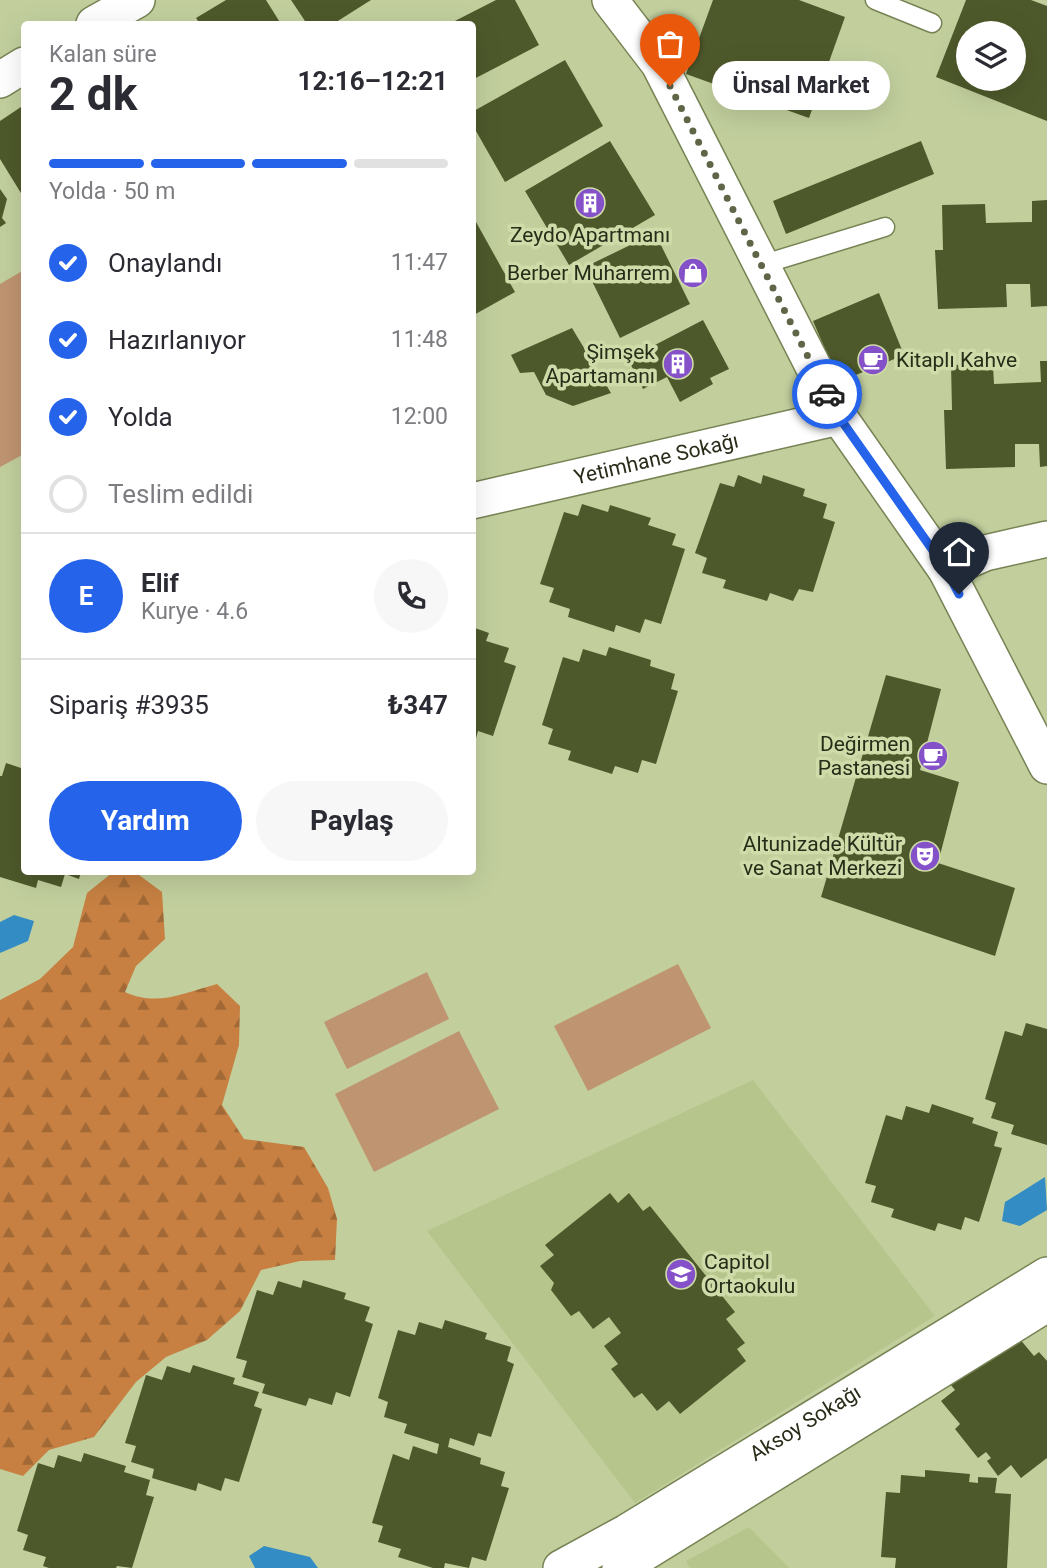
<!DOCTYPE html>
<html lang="tr">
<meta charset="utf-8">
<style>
:root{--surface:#fff;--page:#f7f7f7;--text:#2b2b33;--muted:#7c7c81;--line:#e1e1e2;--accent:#2563eb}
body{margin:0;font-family:Roboto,sans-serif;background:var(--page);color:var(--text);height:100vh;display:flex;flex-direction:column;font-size:26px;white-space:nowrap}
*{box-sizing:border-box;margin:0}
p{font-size:23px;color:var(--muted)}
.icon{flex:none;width:38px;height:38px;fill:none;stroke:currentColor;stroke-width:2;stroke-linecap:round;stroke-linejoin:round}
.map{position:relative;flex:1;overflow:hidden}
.panel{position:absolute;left:21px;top:21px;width:455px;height:854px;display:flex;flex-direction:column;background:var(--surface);border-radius:7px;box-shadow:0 7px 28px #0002}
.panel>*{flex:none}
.controls{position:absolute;left:956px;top:21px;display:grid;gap:14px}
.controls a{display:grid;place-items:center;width:70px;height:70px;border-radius:50%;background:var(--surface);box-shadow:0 7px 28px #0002;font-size:35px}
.pin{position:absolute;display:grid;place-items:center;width:60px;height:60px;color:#fff;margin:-72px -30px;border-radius:50% 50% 50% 0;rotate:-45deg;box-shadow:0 0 7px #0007}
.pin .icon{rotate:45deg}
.courier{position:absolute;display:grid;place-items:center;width:70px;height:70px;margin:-35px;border:5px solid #2563eb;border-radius:50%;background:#fff;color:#222;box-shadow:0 2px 9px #0007}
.bubble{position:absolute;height:49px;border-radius:24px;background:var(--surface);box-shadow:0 7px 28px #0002;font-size:23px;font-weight:700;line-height:49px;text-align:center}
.head em{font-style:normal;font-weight:700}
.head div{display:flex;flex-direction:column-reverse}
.head{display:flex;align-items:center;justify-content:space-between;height:119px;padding:0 28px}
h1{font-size:46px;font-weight:700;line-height:52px}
.bar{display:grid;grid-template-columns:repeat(4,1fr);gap:10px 7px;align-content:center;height:84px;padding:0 28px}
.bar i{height:9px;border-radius:5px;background:var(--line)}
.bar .current{background:var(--accent)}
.bar p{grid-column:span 4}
.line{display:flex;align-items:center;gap:18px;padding:0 28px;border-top:2px solid var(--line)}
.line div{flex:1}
.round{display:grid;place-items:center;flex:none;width:74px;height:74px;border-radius:37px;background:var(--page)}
ol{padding:0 28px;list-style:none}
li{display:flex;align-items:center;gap:21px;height:77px}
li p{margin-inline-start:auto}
li .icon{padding:7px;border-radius:50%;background:var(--accent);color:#fff;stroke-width:4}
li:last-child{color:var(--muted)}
li i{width:38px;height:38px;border:4px solid var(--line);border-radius:50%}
.cta{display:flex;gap:14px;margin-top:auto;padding:14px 28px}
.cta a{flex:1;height:80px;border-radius:42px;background:var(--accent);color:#fff;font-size:28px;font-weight:700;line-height:80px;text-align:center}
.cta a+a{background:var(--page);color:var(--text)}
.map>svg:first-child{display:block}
.built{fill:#b6c58c}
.green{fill:#bf9471}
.forest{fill:url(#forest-firs)}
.water{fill:#338cc3}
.building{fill:#4e592b;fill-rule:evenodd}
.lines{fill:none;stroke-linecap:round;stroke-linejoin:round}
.service-casing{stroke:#778354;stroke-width:21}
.minor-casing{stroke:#778354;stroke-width:38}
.service{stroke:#fff;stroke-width:18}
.minor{stroke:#fff;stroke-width:35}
.done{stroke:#5e6647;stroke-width:7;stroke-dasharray:0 12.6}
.route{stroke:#2563eb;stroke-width:9}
.labels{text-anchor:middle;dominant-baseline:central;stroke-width:7;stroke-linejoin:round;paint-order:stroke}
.poi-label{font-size:21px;fill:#282d19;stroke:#cfdca9;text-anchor:end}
.street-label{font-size:21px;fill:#282d19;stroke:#cfdca9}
</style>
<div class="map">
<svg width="1047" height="1568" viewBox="0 0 1047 1568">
<defs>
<pattern id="forest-firs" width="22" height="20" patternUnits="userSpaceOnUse" patternTransform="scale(1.75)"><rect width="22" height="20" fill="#c78042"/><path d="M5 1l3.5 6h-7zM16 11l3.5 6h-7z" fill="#a26936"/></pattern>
</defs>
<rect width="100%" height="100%" fill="#c2cf9d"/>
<g class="built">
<path d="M 753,1080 L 935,1316 L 635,1503 L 427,1231 Z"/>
<path d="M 749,1527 L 789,1568 L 690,1568 L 686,1561 Z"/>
</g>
<g class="green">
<path d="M 24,270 L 24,454 L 0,467 L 0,284 Z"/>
<path d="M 678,964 L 711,1028 L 588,1091 L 554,1026 Z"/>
<path d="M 427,972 L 449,1019 L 347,1069 L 324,1022 Z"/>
<path d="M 459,1031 L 499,1109 L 374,1172 L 335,1094 Z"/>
</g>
<path class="forest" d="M 113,872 L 135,872 L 162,892 L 165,939 L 136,966 L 125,992 C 157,1007 184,993 217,984 L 240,1006 L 239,1045 L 222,1105 L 244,1139 L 304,1147 L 328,1188 L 337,1219 L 335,1260 L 300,1261 L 261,1270 L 240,1311 L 207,1340 L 166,1357 L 136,1382 L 94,1437 L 49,1450 L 23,1476 L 0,1469 L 0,1000 L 40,979 L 73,947 L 87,893 Z"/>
<g class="water">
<path d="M 14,915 L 34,921 L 28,941 L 0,953 L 0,922 Z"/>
<path d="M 1045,1177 L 1047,1210 L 1020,1226 L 1002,1221 L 1005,1202 Z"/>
<path d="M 264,1546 L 310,1557 L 318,1568 L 255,1568 L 249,1556 Z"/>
</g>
<g class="building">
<path d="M 226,0 L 266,0 L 281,24 L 200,24 L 196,18 Z"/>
<path d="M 291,0 L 371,0 L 333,24 L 307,24 Z"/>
<path d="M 496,0 L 515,0 L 539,45 L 472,80 L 472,24 L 449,24 Z"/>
<path d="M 713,0 L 799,0 L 845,17 L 809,118 L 686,74 Z"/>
<path d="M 966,0 L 1031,0 L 1047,6 L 1047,121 L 936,77 ZM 968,33 L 1013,33 L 1013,79 L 968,79 Z"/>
<path d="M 565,60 L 603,126 L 505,182 L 472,124 L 472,112 Z"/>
<path d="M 24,105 L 24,198 L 0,159 L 0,121 Z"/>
<path d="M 610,141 L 655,215 L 569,265 L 525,191 Z"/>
<path d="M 921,141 L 934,174 L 786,234 L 773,201 Z"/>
<path d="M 0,189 L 7,199 L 2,218 L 6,223 L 0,227 Z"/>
<path d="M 1047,200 L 1047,306 L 1031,307 L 1030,284 L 1006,284 L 1007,307 L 938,309 L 935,250 L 943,250 L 942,205 L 985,204 L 986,223 L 1032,222 L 1032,201 Z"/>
<path d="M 476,222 L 515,292 L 472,316 L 472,224 Z"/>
<path d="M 655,233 L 690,304 L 620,338 L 585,267 Z"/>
<path d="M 879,293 L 904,355 L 839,382 L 813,321 Z"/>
<path d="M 703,320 L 729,369 L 710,378 L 713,384 L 680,402 L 667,377 L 643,389 L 628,359 Z"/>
<path d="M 572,328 L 611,393 L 573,406 L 546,395 L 534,372 L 520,373 L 511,355 Z"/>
<path d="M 1040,361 L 1047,361 L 1047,466 L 1040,467 L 1039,444 L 1015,444 L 1015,467 L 946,469 L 944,410 L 952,410 L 951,365 L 993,364 L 994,384 L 1041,382 Z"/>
<path d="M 738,475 L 761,484 L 763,475 L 805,489 L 803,496 L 827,504 L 823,518 L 835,522 L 813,592 L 799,589 L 793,601 L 770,593 L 767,601 L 723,588 L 726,580 L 702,573 L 707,558 L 695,553 L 720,483 L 734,487 Z"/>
<path d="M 582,504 L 608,512 L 610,505 L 651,518 L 648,525 L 676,534 L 672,545 L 685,549 L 661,624 L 645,619 L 640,633 L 616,625 L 614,632 L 568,617 L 570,609 L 549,602 L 554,588 L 540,584 L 564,512 L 578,516 Z"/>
<path d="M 472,627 L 489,633 L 486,641 L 509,648 L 504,662 L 516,666 L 493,736 L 478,731 L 473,749 Z"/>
<path d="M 609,647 L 651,660 L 650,666 L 675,674 L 671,689 L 678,691 L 656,764 L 642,760 L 638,773 L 615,766 L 612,774 L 568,760 L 571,751 L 548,744 L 553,729 L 542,725 L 563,657 L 579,662 L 583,649 L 606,656 Z"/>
<path d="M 886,675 L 941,689 L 920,770 L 959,782 L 938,863 L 1015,888 L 995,956 L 821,897 Z"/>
<path d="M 6,763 L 24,769 L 24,872 L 81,872 L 79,879 L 65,874 L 61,887 L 38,880 L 36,888 L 0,877 L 0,776 L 2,776 Z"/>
<path d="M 1026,1023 L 1047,1029 L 1047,1145 L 1011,1134 L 1014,1125 L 991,1118 L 996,1103 L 985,1099 L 1005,1031 L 1022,1036 Z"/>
<path d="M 932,1104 L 974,1118 L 972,1123 L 998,1132 L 994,1146 L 1002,1148 L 979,1222 L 965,1217 L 961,1230 L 938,1223 L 935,1231 L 891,1217 L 894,1209 L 871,1202 L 876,1186 L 865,1183 L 886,1115 L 902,1120 L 906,1106 L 929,1113 Z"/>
<path d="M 610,1193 L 618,1203 L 629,1193 L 643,1211 L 650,1206 L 735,1312 L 726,1319 L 745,1343 L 737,1349 L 746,1361 L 680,1414 L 669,1401 L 657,1411 L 642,1393 L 634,1398 L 611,1369 L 618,1364 L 604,1346 L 621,1333 L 609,1317 L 593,1329 L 579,1311 L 571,1316 L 551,1290 L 554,1283 L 540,1266 L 554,1255 L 545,1245 Z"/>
<path d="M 303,1280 L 346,1293 L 344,1299 L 370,1307 L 365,1321 L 373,1324 L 350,1397 L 336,1392 L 332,1405 L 309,1398 L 306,1406 L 262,1393 L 265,1384 L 242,1377 L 247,1361 L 236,1358 L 257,1290 L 273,1295 L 278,1281 L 301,1288 Z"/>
<path d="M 445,1320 L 487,1333 L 485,1339 L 511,1347 L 507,1361 L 514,1364 L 491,1437 L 478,1433 L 474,1446 L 450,1438 L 448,1447 L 481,1458 L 480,1464 L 505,1472 L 501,1486 L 509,1488 L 486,1561 L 472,1557 L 469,1568 L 445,1563 L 444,1568 L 433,1568 L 398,1557 L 401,1549 L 378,1542 L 383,1526 L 372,1523 L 393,1454 L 409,1460 L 413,1446 L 437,1454 L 439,1444 L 404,1433 L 407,1424 L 384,1417 L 388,1402 L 378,1398 L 398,1330 L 415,1335 L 419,1322 L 442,1329 Z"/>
<path d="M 1019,1338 L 1034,1356 L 1039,1352 L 1047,1361 L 1047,1458 L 1021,1478 L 1011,1465 L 998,1476 L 987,1461 L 991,1458 L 986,1452 L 978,1458 L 955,1429 L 960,1424 L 941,1401 L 955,1390 L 945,1378 Z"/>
<path d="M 193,1365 L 235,1378 L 233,1384 L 259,1392 L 254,1406 L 262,1409 L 239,1482 L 225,1478 L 221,1491 L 198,1483 L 196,1491 L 152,1478 L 154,1469 L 131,1462 L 136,1446 L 125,1443 L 146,1375 L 162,1380 L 167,1366 L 190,1373 Z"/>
<path d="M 84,1453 L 126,1466 L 124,1472 L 150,1480 L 146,1495 L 154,1497 L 132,1568 L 117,1566 L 116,1568 L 49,1568 L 43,1566 L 46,1557 L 23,1550 L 28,1535 L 17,1531 L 38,1463 L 54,1468 L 58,1455 L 81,1462 Z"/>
<path d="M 925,1470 L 970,1474 L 969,1482 L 978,1483 L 978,1477 L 997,1478 L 995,1493 L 1011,1494 L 1007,1568 L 895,1568 L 896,1558 L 881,1557 L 886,1492 L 900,1493 L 901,1475 L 925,1477 Z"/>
</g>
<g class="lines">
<g class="service-casing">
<g id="service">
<path d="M 875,0 L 932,23"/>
<path d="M 761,265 L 885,227"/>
</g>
</g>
<g class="minor-casing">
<g id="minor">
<path d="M 610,0 L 659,64 L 839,417 L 946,570 L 1047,766"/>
<path d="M 94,24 L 137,0"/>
<path d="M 0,80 L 24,65"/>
<path id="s1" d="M 472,501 L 839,417"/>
<path d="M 946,570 L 985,553 L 1047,539"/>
<path id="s2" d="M 561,1568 L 627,1532 L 1047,1275"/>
<path d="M 620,1568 L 1047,1304"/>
</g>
</g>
<use href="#service" class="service"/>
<use href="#minor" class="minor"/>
</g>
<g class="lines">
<path class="done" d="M 670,86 L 827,394"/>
<path class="route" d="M 827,394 L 839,417 L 946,569 L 959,594"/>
</g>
<defs>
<g id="building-disc" transform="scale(1.575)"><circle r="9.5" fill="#8451c9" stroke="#cfdca9"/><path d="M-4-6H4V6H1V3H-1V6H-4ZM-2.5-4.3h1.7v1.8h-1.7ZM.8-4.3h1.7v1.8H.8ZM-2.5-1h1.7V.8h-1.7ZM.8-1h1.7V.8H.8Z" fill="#fff"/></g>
<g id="shop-disc" transform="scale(1.575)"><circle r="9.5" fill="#8451c9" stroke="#cfdca9"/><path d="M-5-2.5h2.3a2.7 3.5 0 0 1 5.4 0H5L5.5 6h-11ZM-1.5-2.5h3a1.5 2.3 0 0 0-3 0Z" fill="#fff"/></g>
<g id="cafe-disc" transform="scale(1.575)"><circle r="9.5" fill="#8451c9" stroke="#cfdca9"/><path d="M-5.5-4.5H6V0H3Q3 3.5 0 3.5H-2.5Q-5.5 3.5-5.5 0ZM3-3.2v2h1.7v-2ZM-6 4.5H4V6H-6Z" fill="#fff"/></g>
<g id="theatre-disc" transform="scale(1.575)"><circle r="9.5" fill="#8451c9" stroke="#cfdca9"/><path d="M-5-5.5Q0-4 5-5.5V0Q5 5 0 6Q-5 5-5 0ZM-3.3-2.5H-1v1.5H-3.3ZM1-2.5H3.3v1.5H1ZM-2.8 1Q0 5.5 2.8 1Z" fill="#fff"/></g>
<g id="school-disc" transform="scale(1.575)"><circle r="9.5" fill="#8451c9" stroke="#cfdca9"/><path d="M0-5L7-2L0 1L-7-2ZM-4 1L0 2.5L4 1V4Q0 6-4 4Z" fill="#fff"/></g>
</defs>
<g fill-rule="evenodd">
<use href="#building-disc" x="590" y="203"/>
<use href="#shop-disc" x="693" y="273"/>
<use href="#cafe-disc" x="873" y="360"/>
<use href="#building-disc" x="678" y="364"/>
<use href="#cafe-disc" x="933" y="756"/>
<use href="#theatre-disc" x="925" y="856"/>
<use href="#school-disc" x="681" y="1274"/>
</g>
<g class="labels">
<g class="poi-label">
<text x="590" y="235" text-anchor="middle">Zeydo Apartmanı</text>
<text x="670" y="273">Berber Muharrem</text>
<text x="655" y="352">Şimşek<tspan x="655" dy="24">Apartamanı</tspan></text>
<text x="896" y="360" text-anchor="start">Kitaplı Kahve</text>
<text x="910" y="744">Değirmen<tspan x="910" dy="24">Pastanesi</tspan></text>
<text x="902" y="844">Altunizade Kültür<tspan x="902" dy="24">ve Sanat Merkezi</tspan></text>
<text x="704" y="1262" text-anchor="start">Capitol<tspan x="704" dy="24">Ortaokulu</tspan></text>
</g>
<g class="street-label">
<text stroke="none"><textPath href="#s1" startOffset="189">Yetimhane Sokağı</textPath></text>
<text stroke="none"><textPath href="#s2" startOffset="284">Aksoy Sokağı</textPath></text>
</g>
</g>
</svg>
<div class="controls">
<a><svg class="icon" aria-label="layers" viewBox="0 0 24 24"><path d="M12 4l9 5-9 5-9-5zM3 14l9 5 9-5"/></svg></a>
</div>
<div class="pin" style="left:670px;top:86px;background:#ea580c"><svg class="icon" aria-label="bag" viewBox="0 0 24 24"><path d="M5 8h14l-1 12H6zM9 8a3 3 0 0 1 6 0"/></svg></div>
<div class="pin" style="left:959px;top:594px;background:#1f2937"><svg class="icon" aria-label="home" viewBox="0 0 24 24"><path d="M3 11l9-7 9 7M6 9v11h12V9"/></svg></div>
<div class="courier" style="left:827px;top:394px"><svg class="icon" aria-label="car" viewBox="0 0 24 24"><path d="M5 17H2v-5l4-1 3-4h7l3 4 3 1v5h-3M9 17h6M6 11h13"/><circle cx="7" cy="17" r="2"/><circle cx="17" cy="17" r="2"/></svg></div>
<div class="bubble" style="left:712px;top:61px;width:178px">Ünsal Market</div>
<section class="panel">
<div class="head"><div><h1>2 dk</h1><p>Kalan süre</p></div><em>12:16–12:21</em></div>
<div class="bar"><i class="current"></i><i class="current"></i><i class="current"></i><i></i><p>Yolda · 50 m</p></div>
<ol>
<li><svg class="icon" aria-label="check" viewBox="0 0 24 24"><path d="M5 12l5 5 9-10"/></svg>Onaylandı<p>11:47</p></li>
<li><svg class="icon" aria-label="check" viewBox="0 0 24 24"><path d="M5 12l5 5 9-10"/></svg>Hazırlanıyor<p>11:48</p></li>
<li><svg class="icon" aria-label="check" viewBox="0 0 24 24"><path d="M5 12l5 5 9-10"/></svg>Yolda<p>12:00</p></li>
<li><i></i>Teslim edildi</li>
</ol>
<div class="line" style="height:126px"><b class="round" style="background:var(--accent);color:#fff">E</b><div><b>Elif</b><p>Kurye · 4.6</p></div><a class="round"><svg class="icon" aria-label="phone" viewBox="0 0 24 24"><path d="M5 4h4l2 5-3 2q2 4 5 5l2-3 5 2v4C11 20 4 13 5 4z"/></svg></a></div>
<div class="line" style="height:91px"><div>Sipariş #3935</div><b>₺347</b></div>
<div class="cta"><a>Yardım</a><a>Paylaş</a></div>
</section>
</div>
